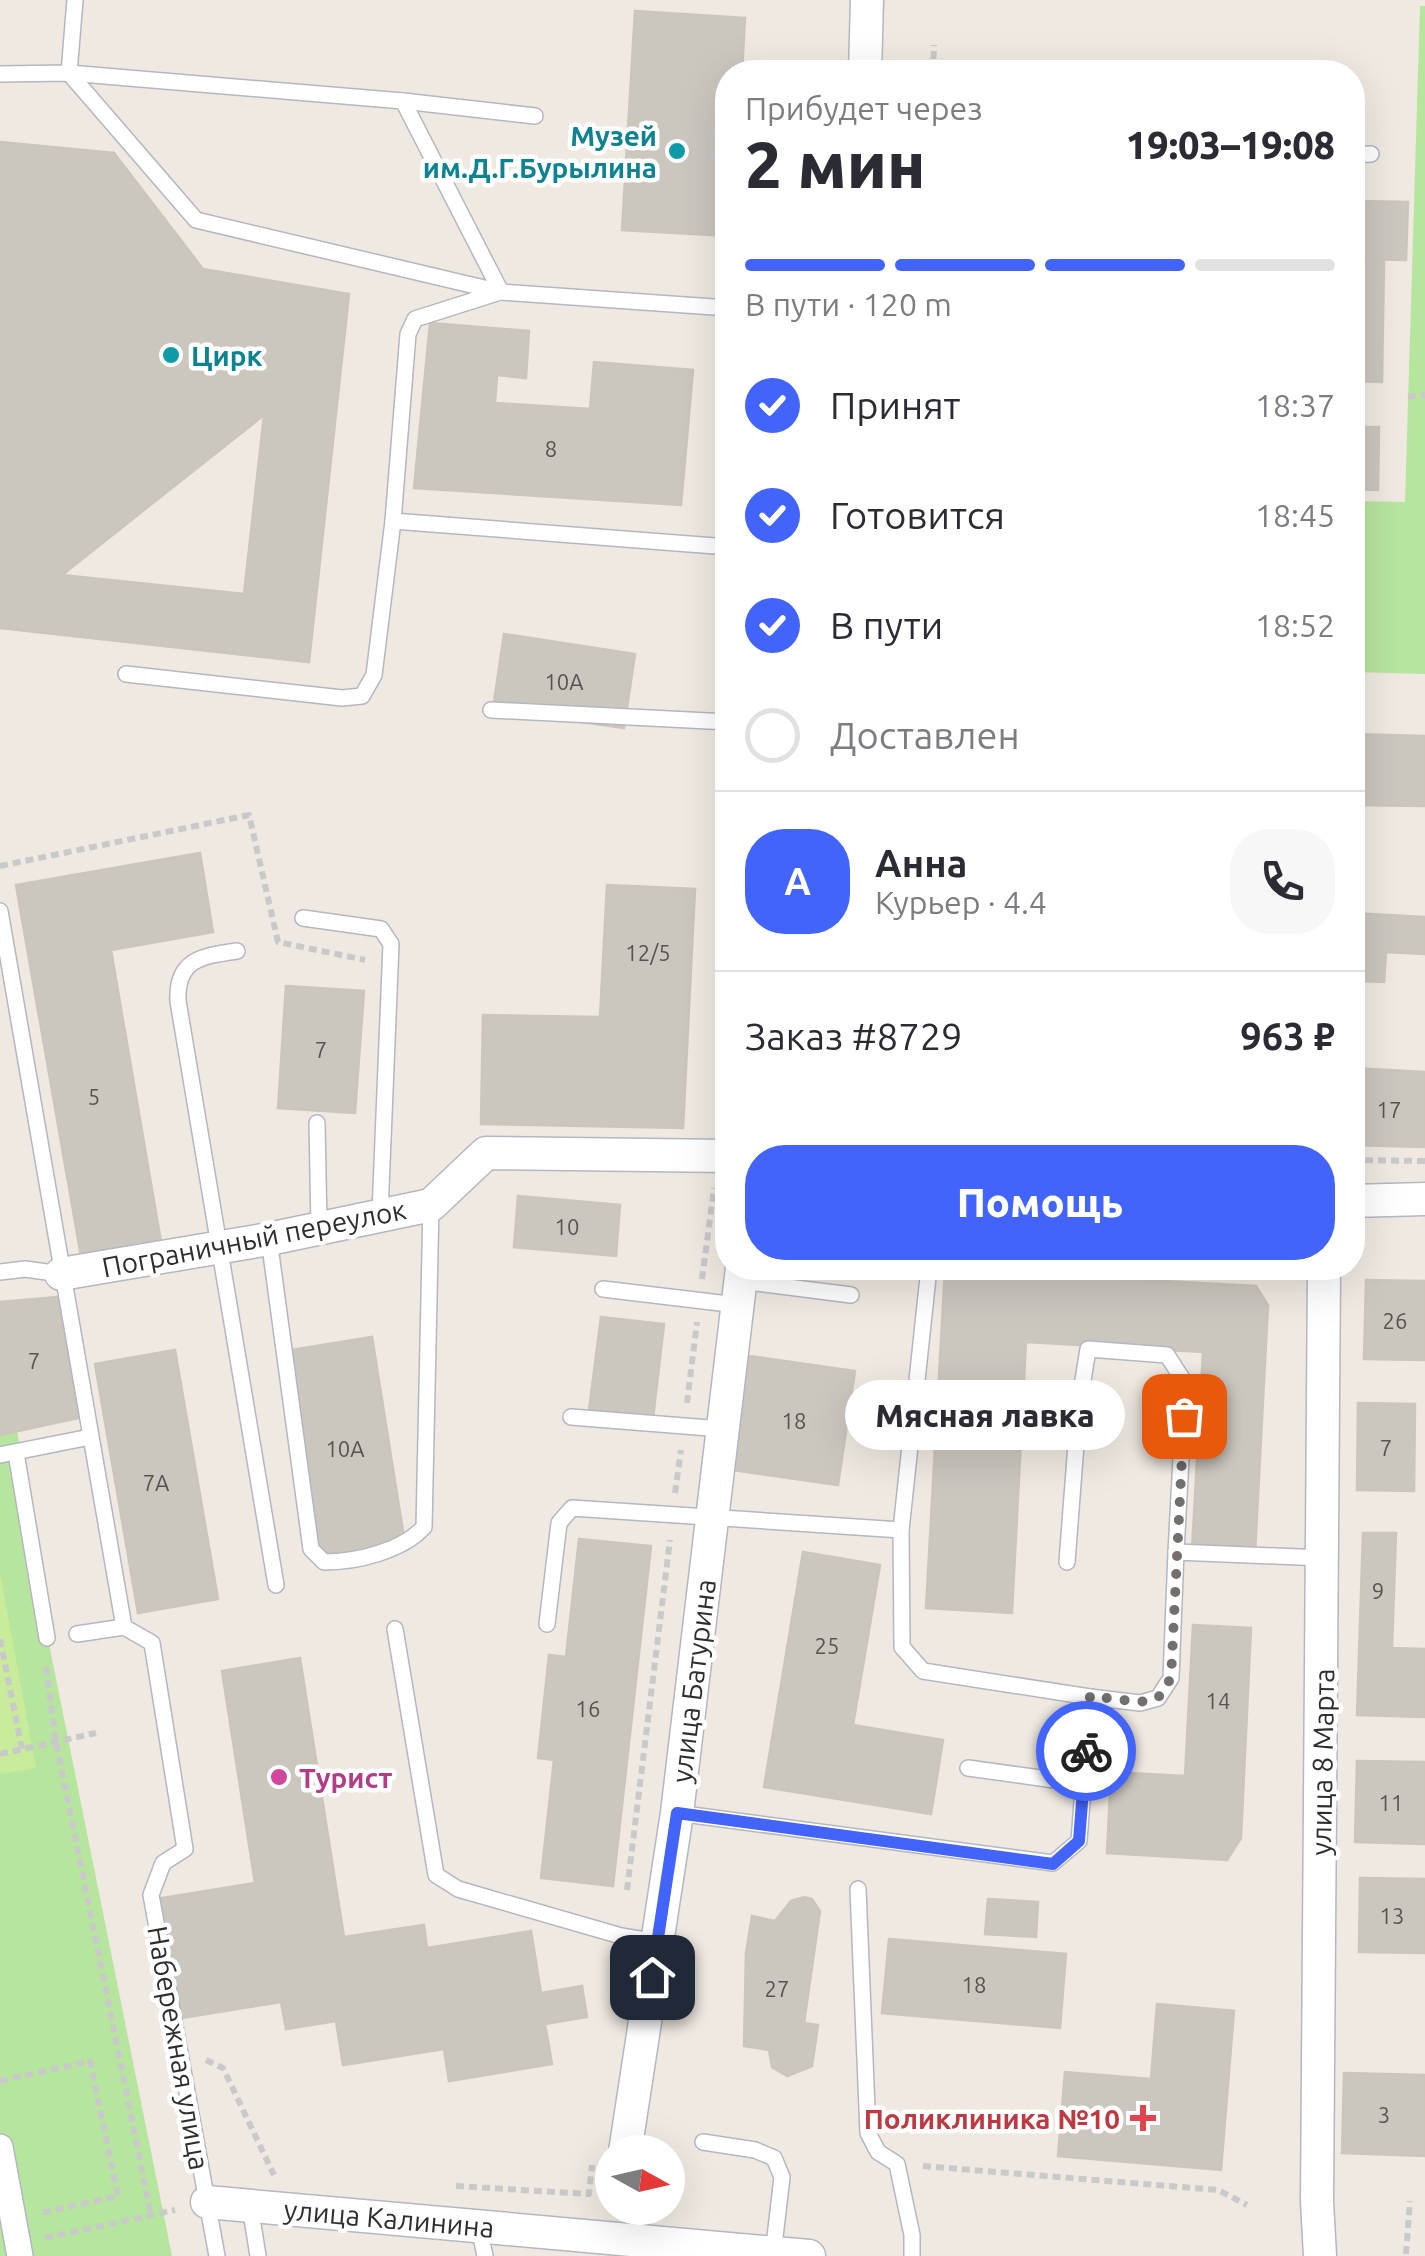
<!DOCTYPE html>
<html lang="ru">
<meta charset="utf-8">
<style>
:root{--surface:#fff;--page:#f7f7f7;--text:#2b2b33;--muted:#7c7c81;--line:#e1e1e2;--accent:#4264fb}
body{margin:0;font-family:Ubuntu,sans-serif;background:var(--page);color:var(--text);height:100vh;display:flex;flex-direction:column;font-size:38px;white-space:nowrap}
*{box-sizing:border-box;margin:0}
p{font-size:32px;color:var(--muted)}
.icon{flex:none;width:55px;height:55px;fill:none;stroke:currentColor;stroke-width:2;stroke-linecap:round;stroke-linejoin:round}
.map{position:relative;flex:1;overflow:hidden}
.sheet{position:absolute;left:715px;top:60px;width:650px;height:1220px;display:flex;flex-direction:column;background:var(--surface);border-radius:40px;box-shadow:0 10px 40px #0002}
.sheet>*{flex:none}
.needle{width:65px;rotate:98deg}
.tools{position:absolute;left:595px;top:2135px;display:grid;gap:20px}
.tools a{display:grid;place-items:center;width:90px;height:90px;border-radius:50%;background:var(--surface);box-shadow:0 10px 40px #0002;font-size:50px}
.pin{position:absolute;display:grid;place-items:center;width:85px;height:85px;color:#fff;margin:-42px;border-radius:20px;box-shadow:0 5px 15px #0006}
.courier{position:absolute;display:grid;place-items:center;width:100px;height:100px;margin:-50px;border:8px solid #4264fb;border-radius:50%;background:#fff;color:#222;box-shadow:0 2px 12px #0007}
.bubble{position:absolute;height:70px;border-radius:35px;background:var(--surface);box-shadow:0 10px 40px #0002;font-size:32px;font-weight:800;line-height:70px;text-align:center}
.overview em{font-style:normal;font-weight:800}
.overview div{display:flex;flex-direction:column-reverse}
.overview{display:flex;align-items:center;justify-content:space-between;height:170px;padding:0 30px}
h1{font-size:65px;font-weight:800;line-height:75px}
.bar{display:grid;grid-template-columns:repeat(4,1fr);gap:15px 10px;align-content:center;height:120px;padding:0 30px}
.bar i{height:12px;border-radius:8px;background:var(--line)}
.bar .selected{background:var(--accent)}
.bar p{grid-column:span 4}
.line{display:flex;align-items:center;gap:25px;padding:0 30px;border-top:2px solid var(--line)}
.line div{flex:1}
.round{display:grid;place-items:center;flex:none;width:105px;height:105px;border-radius:40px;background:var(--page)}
ol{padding:0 30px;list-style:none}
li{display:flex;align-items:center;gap:30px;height:110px}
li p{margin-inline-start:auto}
li .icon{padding:10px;border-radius:50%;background:var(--accent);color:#fff;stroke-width:4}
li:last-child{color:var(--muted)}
li i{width:55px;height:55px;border:5px solid var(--line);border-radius:50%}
.action{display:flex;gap:20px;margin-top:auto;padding:20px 30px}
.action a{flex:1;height:115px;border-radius:40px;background:var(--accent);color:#fff;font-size:40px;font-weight:800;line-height:115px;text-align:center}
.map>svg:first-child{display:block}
.green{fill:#b6e59e}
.pitch{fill:#c9ec9a}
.building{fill:#cbc7bf;stroke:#cbc5ba;stroke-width:2.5;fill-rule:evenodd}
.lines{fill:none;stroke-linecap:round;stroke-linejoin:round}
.service-casing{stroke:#b4b7c1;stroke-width:18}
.pedestrian-casing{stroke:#b4b7c1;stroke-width:28}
.minor-casing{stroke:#b4b7c1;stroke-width:35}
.path{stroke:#c9c9c9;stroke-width:6;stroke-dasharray:8 5;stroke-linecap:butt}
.service{stroke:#fff;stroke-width:15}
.pedestrian{stroke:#fff;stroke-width:25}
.minor{stroke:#fff;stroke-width:32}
.done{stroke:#726f6d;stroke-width:10;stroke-dasharray:0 18}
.route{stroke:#4264fb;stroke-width:12}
.culture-dot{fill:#0f9aa8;stroke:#fff;stroke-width:4}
.hotel-dot{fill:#d1479c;stroke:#fff;stroke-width:4}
.health-dot{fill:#e0444e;stroke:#fff;stroke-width:4}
.labels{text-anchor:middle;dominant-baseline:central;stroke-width:9;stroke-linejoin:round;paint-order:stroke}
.number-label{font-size:22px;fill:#555452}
.culture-label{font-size:28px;font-weight:bold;fill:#0d838f;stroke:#fff;text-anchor:end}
.street-label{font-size:28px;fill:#2e2e2e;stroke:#fff}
.hotel-label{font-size:28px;font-weight:bold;fill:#b23c85;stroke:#fff;text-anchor:start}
.health-label{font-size:28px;font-weight:bold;fill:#be3a42;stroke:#fff;text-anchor:end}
</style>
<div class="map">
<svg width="1425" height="2256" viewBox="0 0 1425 2256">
<rect width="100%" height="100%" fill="#efe9e1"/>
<g class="green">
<path d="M 1420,6 L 1425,6 L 1425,674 L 1356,672 L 1353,501 L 1405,502 Z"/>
<path d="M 0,1315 L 49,1644 L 172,2256 L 0,2256 Z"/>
</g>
<path class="pitch" d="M 0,1573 L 36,1768 L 0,1774 Z"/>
<g class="building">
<path d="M 635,11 L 745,18 L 742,72 L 728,72 L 728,236 L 622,230 Z"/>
<path d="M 956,70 L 1129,71 L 1129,72 L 956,72 Z"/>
<path d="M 0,142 L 114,153 L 203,269 L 349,294 L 309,662 L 0,628 ZM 264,415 L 244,594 L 62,575 Z"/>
<path d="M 1352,201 L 1408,202 L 1406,260 L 1352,259 Z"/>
<path d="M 1352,259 L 1384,260 L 1382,382 L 1352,381 Z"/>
<path d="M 430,323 L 529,331 L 526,378 L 497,375 L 495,403 L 590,409 L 594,362 L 693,370 L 681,505 L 414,488 Z"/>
<path d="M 1352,427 L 1379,427 L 1378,490 L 1352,489 Z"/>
<path d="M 504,634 L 635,654 L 624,728 L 493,709 Z"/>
<path d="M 1352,734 L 1425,736 L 1425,806 L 1352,805 Z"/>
<path d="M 200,853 L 213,932 L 111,950 L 161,1242 L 81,1256 L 16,885 Z"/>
<path d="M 607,885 L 695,889 L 683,1128 L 481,1124 L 483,1015 L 600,1017 Z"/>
<path d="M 1352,913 L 1425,917 L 1425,954 L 1386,952 L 1384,982 L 1359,981 L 1361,951 L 1352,950 Z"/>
<path d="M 286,986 L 364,991 L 355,1113 L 278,1108 Z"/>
<path d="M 1352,1068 L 1425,1072 L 1425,1147 L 1352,1145 Z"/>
<path d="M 518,1196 L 620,1205 L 616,1256 L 514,1247 Z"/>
<path d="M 945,1269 L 1256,1286 L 1268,1305 L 1255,1553 L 1192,1550 L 1203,1352 L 1026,1342 L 1012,1613 L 926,1608 Z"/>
<path d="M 1366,1280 L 1425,1281 L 1425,1360 L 1364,1359 Z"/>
<path d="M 57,1297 L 78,1418 L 0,1435 L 0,1302 Z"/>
<path d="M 601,1317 L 664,1324 L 653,1418 L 589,1410 Z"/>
<path d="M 372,1337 L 405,1544 L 317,1558 L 285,1351 Z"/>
<path d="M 175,1350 L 218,1599 L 138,1613 L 95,1364 Z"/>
<path d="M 749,1356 L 855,1371 L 838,1485 L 732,1470 Z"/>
<path d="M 1358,1403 L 1415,1404 L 1414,1491 L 1357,1490 Z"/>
<path d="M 1363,1533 L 1396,1533 L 1392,1648 L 1425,1649 L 1425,1717 L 1357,1715 Z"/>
<path d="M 579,1539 L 651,1546 L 613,1886 L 541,1878 L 554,1760 L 538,1758 L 549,1655 L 566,1657 Z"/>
<path d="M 803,1552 L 880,1565 L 853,1725 L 943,1740 L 931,1814 L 764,1787 Z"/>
<path d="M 1193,1625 L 1251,1628 L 1241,1838 L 1227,1860 L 1107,1853 L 1111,1772 L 1185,1776 Z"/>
<path d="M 300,1658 L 344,1937 L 424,1925 L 427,1948 L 531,1931 L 541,1993 L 582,1986 L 587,2017 L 545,2024 L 552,2064 L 449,2081 L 444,2049 L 343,2065 L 336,2021 L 286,2029 L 281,2002 L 175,2019 L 156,1899 L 255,1883 L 222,1671 Z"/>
<path d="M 1357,1761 L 1425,1762 L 1425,1844 L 1355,1842 Z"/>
<path d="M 1360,1878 L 1425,1879 L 1425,1953 L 1359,1952 Z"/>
<path d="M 804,1897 L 812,1899 L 820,1911 L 804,2023 L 818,2025 L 812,2066 L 787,2076 L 772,2067 L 769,2050 L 744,2046 L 746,1953 L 752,1916 L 775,1921 L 791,1901 Z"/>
<path d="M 988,1899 L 1038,1902 L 1036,1937 L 985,1934 Z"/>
<path d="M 889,1939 L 1066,1954 L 1060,2028 L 882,2013 Z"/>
<path d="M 1157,2004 L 1234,2011 L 1221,2170 L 1058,2156 L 1065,2072 L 1151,2079 Z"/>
<path d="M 1344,2073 L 1425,2075 L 1425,2156 L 1342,2153 Z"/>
</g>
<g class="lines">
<g class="service-casing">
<g id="service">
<path d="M 75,0 L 69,73 L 196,220 L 501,292 L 728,308"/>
<path d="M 0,74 L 69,73 L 403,101 L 501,292"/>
<path d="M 403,101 L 535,116"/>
<path d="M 1352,155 L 1371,154"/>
<path d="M 497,293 L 415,319 L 408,334 L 393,521 L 728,547"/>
<path d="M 126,674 L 342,698 L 362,696 L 374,675 L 393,521"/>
<path d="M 491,710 L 728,722"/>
<path d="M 0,911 L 124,1627 L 152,1643 L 185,1849 L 163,1863 L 151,1895 L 217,2256"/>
<path d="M 303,918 L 381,929 L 391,944 L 380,1213"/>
<path d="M 237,951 C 202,956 176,959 178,1001 L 276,1585"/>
<path d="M 317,1123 L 319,1226"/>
<path d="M 269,1239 L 311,1549 L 324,1562 C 357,1562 402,1551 424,1527 L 431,1205"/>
<path d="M 0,1272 L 25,1269 L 61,1274"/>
<path d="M 740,1281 L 851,1295"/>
<path d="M 603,1289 L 737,1305"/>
<path d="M 571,1417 L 722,1429"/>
<path d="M 16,1453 L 47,1638"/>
<path d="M 0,1455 L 90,1437"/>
<path d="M 1067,1562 L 1079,1405 L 1088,1349 L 1167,1355 L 1185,1383 L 1176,1552"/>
<path d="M 547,1624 L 559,1523 L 572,1508 L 901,1530"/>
<path d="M 395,1629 L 436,1875 L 458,1889 L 621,1936 L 657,1942"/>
<path d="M 77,1634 L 124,1627"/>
<path d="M 1090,1697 L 1140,1703 L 1158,1698 L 1171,1678 L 1176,1552 L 1323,1558"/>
<path d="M 968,1768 L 1083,1784"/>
<path d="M 677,1813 L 1053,1863 L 1079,1841 L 1090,1697 L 923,1671 L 902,1647 L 901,1530 L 929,1268"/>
<path d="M 858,1889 L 868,2133 L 878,2152 L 897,2164 L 912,2235 L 912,2256"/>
<path d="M 703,2142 L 755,2150 L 774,2158 L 782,2177 L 773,2254"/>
<path d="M 250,2206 L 258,2256"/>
<path d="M 479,2227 L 485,2256"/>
</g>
</g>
<g class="pedestrian-casing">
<path id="pedestrian" d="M 0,2147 L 20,2256"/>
</g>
<g class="minor-casing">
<g id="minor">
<path d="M 865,72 L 867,0"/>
<path d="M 1352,1201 L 1425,1199"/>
<path d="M 61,1274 L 269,1239 L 431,1205 L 486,1153 L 728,1156"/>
<path d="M 625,2152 L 677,1813 L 742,1268"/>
<path d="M 207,2202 L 809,2256"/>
<path d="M 1320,2256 L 1317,2201 L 1324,1268"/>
</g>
</g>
<g class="path">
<path d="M 933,72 L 934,45"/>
<path d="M 728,127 L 715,127 L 712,161 L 728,160"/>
<path d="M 1408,397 L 1425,395"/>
<path d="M 0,866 L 249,815 L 278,942 L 365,960"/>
<path d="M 1352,1160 L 1425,1161"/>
<path d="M 702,1279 L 714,1188"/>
<path d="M 687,1403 L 697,1322"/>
<path d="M 675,1493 L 681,1450"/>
<path d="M 0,1639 L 22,1749"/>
<path d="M 46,1667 L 56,1742 L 151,2215"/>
<path d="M 0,1754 L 96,1733"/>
<path d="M 627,1890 L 670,1540"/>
<path d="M 206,2060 L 223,2068 L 274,2175"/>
<path d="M 0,2081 L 90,2061 L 118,2196 L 40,2213"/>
<path d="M 923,2166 L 1218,2190 L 1247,2205"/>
<path d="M 456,2186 L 589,2194 L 592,2165"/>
<path d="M 45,2238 L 175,2210"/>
<path d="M 1406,2254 L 1410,2201"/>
</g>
<use href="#service" class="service"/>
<use href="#pedestrian" class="pedestrian"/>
<use href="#minor" class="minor"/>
</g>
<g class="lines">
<path class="done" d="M 1086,1751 L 1090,1696 L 1140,1702 L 1158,1698 L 1171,1678 L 1184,1416"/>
<path class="route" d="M 652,1977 L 677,1813 L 1053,1864 L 1079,1841 L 1086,1751"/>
</g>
<g class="culture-dot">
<circle cx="677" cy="151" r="10"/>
<circle cx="171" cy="355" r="10"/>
</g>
<circle class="hotel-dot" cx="279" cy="1777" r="10"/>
<path class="health-dot" d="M1138 2103h10v10h10v10h-10v10h-10v-10h-10v-10h10z"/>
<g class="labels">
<g class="number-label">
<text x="551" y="448">8</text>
<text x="564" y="681">10А</text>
<text x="648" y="952">12/5</text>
<text x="321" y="1049">7</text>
<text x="94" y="1096">5</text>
<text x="1389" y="1109">17</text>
<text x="567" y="1226">10</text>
<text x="1395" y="1320">26</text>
<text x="34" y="1360">7</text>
<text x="794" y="1420">18</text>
<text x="1386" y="1447">7</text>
<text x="345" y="1448">10А</text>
<text x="156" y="1482">7А</text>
<text x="1378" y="1590">9</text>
<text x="827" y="1645">25</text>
<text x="1218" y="1700">14</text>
<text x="588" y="1708">16</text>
<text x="1391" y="1802">11</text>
<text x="1392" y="1915">13</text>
<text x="974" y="1984">18</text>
<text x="777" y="1988">27</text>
<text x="1384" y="2114">3</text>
</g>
<g class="culture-label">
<text x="657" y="135">Музей<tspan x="657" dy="32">им.Д.Г.Бурылина</tspan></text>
<text x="191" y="355" text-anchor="start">Цирк</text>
</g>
<g class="street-label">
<text transform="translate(254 1238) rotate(-11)">Пограничный переулок</text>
<text transform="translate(693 1681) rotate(-83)">улица Батурина</text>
<text transform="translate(1322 1762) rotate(-89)">улица 8 Марта</text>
<text transform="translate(179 2048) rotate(80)">Набережная улица</text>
<text transform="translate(389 2218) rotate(5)">улица Калинина</text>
</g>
<g class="hotel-label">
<text x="299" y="1777">Турист</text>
</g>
<g class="health-label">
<text x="1120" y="2118">Поликлиника №10</text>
</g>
</g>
</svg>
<div class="tools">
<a><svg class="needle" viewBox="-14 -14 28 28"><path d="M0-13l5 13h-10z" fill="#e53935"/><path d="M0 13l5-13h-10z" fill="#7c7c81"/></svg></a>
</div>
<div class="pin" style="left:1184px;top:1416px;background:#ea580c"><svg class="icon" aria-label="bag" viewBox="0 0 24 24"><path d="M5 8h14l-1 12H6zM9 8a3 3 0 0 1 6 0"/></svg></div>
<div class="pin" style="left:652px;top:1977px;background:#1f2937"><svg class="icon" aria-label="home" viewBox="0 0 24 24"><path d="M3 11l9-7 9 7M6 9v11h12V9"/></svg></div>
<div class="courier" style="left:1086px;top:1751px"><svg class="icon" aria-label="bike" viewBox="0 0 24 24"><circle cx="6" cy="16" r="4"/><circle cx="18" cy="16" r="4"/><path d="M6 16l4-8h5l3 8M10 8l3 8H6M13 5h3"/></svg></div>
<div class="bubble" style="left:845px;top:1380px;width:280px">Мясная лавка</div>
<section class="sheet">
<div class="overview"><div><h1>2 мин</h1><p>Прибудет через</p></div><em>19:03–19:08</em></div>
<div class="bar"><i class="selected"></i><i class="selected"></i><i class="selected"></i><i></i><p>В пути · 120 m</p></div>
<ol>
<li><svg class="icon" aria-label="check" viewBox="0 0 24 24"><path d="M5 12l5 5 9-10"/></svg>Принят<p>18:37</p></li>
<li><svg class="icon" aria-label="check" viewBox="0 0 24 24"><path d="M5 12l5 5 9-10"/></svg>Готовится<p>18:45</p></li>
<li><svg class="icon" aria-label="check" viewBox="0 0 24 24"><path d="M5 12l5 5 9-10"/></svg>В пути<p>18:52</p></li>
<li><i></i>Доставлен</li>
</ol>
<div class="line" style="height:180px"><b class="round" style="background:var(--accent);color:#fff">А</b><div><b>Анна</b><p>Курьер · 4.4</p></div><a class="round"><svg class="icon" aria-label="phone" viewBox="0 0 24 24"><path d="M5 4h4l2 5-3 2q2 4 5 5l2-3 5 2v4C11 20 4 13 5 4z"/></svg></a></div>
<div class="line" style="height:130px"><div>Заказ #8729</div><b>963 ₽</b></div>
<div class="action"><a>Помощь</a></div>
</section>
</div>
